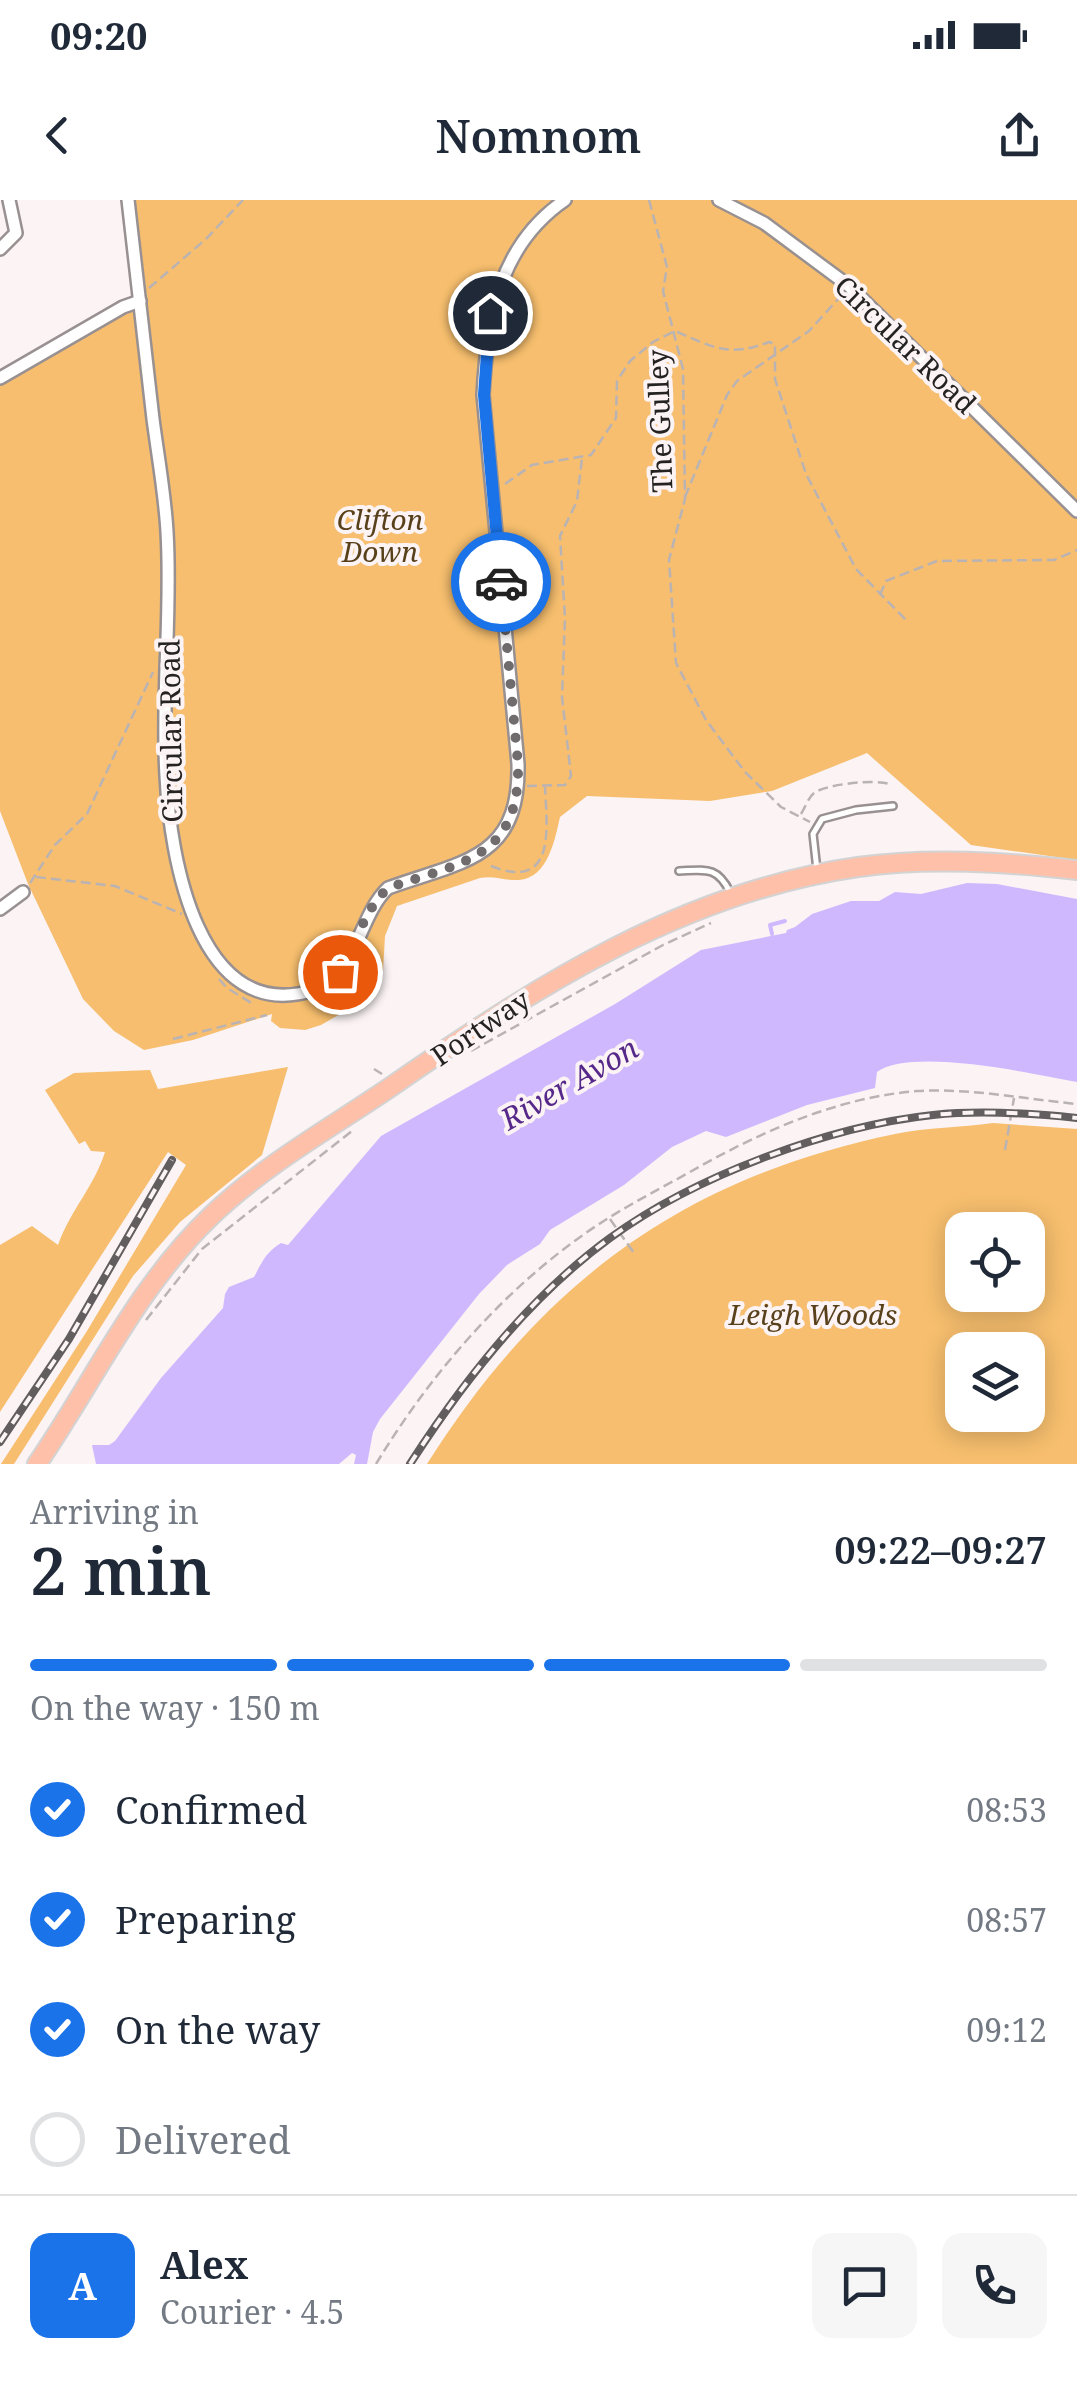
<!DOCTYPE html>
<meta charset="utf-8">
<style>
:root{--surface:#fff;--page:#f6f6f7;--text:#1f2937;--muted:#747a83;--line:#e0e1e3;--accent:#1a73e8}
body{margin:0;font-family:"Noto Serif",serif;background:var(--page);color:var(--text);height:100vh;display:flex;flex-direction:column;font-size:38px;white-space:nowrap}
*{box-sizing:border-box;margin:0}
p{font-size:32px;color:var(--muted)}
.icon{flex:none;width:55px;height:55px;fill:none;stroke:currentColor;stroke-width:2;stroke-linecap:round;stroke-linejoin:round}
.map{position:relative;height:1264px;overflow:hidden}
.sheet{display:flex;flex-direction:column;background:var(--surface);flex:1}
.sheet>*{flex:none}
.tools{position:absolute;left:945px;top:1012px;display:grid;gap:20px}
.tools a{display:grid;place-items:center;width:100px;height:100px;border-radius:20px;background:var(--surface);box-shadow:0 5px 25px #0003;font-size:50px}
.pin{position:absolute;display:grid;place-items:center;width:85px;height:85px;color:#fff;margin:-42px;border:5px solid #fff;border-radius:50%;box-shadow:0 2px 10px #0007}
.courier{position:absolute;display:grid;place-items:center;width:100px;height:100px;margin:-50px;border:8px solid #1a73e8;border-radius:50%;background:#fff;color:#222;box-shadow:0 2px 12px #0007}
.headline em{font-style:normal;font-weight:600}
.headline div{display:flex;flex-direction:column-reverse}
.headline{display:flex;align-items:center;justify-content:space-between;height:170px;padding:0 30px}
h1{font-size:65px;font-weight:600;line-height:75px}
.bar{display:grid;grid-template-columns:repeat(4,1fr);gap:15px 10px;align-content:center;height:120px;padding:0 30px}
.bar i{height:12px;border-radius:8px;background:var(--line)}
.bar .current{background:var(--accent)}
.bar p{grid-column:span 4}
.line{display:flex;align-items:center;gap:25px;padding:0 30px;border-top:2px solid var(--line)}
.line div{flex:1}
.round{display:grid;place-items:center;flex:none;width:105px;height:105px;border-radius:20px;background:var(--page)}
ol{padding:0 30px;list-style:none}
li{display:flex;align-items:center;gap:30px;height:110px}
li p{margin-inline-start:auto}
li .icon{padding:10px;border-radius:50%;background:var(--accent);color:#fff;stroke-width:4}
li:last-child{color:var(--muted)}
li i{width:55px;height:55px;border:5px solid var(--line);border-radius:50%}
.status{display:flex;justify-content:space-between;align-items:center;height:70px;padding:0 50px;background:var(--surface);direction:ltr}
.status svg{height:28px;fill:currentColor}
header{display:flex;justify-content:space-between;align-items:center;height:130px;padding:0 30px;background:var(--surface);font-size:45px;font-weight:600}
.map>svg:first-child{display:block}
.green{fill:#f6be6e;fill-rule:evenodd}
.water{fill:#d0b8fe}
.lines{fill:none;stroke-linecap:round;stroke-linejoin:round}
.stream{stroke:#d0b8fe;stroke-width:4}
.service-casing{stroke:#989091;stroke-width:10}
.minor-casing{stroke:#989091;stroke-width:16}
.trunk-casing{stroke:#d3d3d3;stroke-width:22}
.path{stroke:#bab3b4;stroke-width:2.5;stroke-dasharray:10 5;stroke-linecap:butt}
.service{stroke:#fff;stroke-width:5}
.minor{stroke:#fff;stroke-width:11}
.trunk{stroke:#ffc0aa;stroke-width:18}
.rail-casing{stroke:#625d5e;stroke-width:8}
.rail{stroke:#fbf3f4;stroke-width:4;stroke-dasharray:11;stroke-linecap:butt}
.done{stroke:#706b6c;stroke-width:10;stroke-dasharray:0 18}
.route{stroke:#1a73e8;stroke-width:12}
.labels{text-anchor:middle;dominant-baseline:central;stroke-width:8;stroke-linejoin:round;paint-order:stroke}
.street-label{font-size:28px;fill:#252222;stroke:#fbf3f4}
.park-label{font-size:28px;font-style:italic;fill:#58401b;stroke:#fbf3f4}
.water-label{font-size:30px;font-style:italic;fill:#55288a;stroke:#fbf3f4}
</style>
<div class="status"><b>09:20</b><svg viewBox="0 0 49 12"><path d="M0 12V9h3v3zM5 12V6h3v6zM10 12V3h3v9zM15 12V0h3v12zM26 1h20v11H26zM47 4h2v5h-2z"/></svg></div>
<header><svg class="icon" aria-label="back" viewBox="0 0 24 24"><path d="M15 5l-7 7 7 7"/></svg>Nomnom<svg class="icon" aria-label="share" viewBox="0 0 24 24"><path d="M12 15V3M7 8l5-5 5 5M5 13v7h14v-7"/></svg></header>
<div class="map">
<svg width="1077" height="1264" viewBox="0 0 1077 1264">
<rect width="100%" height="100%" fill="#fbf3f4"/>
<g class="green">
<path d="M 135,0 L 1077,0 L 1077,660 L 971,645 L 867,553 L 772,591 L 710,601 L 587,596 L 560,617 C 555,639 548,678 519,680 C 505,681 494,675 480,678 L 397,706 L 385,736 L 383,771 L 366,799 L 321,825 L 305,830 L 280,828 L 271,821 L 272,814 L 193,840 L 144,850 L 114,831 L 83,799 L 28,684 L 0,611 L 0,185 L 147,98 Z"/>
<path d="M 288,867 L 262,955 L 180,1022 L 133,1076 L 14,1264 L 1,1264 L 87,1131 L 186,965 L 168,952 L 0,1212 L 0,1045 L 32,1026 L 58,1045 C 71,1009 94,987 105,952 L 91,951 L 85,941 L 79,944 L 45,890 L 74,873 L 150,870 L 158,889 Z"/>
<path d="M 993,923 L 1077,929 L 1077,1264 L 427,1264 C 542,1082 683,978 895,934 C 928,927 961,928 993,923 ZM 962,1030 L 1028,1030 L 1028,1095 L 962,1095 ZM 962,1150 L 1028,1150 L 1028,1215 L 962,1215 Z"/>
</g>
<path class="water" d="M 967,683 L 997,684 L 1077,699 L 1077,882 C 1034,874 912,847 877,872 L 875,888 L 807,905 L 726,937 L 706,931 L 672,947 L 624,985 L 550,1030 L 540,1044 L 507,1065 L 479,1094 L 380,1219 L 373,1232 L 367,1264 L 354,1264 L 356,1255 L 352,1253 L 339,1264 L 96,1264 L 92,1245 L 109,1245 L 115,1241 L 161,1178 L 223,1108 L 225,1094 L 229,1087 L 254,1077 C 262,1062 266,1052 281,1043 L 288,1045 L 381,936 L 615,804 L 701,750 L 786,733 L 787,730 L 795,727 L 812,714 L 851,701 L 879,701 L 895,692 L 921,694 Z"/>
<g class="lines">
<path class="stream" d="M 772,734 L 770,725 L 785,721"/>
<g class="service-casing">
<g id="service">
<path d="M 817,670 L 813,634 L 822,619 L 856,610 L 893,606"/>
<path d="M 679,671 C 706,670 717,666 730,692"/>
</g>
</g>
<g class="minor-casing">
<g id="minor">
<path d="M 128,0 C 136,73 145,146 153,219 C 158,257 165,295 167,332 C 172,413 161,495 166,576 C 170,656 198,827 314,790 C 357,776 358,716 388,688 C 462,661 520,660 518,564 L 483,195 C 487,119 498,46 565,0"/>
<path d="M 719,0 L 764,23 L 849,86 L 1077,311"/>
<path d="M 0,49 L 16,33 L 9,0"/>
<path d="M 0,178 L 123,107 L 140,101"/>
<path d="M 0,709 L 23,692"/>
</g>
</g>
<g class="trunk-casing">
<path id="trunk" d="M 37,1264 C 94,1181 137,1087 211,1016 C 265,964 334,926 395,884 C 537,786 683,692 858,667 C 929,657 1005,662 1077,670"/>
</g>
<g class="path">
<path d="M 649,0 L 667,67 L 663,91 L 683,169 L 685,299 L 669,360 L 676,463 L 706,520 L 745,572 L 781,607 L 810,622"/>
<path d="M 149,88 L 206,39 L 243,0"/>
<path d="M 505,284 L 532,265 L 591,255 L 616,218 L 617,181 L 630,161 L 653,142 L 675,131 C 713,147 728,158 769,142 L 775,144 L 775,179 L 806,274 L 856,369 L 906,420"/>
<path d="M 685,297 L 727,195 L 737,181 L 809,131 L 840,97"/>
<path d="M 880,395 L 886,381 L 937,361 L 1054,360 L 1077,350"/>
<path d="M 527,586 L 565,585 L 571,576 L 562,497 L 565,418 L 560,336 L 577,301 L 582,258"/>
<path d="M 801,614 C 805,608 808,598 814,593 C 826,584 876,579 889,584"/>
<path d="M 491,666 C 556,692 547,629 545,587"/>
<path d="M 36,677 L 115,686 L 182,714"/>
<path d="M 30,683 L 55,645 L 87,614 L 153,472"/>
<path d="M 219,779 L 227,788 L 253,804"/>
<path d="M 173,839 L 267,815"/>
<path d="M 471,851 L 663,745 L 711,723"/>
<path d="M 374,869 L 382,874"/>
<path d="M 1005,950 L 1014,898"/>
<path d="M 610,1019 L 634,1053"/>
<path d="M 146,1120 L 202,1049 L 352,931"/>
<path d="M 376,1264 C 434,1168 514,1077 610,1017 C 636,1001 663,987 690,972 C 758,933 837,897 918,891 C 971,888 1024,899 1077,904"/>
</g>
<use href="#service" class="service"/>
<use href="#minor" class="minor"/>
<use href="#trunk" class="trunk"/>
<g class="rail-casing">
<g id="rail">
<path d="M 0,1242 L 69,1139 L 172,960"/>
<path d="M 410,1264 C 464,1180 529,1097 610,1038 C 695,976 829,926 933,915 C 981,910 1029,913 1077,918"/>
</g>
</g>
<use href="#rail" class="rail"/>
</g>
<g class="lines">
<path class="done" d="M 340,772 C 356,744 364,710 388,688 C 462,662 520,659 518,564 L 501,382"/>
<path class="route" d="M 490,113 L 484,195 L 501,382"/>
</g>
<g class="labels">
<g class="street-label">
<text transform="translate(906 144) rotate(44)">Circular Road</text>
<text transform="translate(659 221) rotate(-92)">The Gulley</text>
<text transform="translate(170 531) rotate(-91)">Circular Road</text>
<text transform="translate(480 827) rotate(-34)">Portway</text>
</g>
<g class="park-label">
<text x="380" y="319">Clifton<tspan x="380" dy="32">Down</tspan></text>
<text x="813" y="1114">Leigh Woods</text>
</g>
<g class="water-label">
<text transform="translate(569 883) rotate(-30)">River Avon</text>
</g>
</g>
</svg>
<div class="tools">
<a><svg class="icon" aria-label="locate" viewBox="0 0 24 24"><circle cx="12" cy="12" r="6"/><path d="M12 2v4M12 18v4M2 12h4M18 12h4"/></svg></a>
<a><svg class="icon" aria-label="layers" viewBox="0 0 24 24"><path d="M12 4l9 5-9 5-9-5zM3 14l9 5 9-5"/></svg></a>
</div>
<div class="pin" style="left:340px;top:772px;background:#ea580c"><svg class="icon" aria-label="bag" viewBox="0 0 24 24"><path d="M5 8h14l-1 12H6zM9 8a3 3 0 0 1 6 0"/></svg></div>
<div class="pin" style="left:490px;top:113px;background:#1f2937"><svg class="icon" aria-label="home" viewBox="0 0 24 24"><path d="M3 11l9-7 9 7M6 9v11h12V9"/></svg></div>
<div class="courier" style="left:501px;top:382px"><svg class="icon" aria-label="car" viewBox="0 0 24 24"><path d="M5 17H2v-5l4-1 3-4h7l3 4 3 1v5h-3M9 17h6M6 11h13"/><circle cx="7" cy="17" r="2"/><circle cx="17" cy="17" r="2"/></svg></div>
</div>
<section class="sheet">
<div class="headline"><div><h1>2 min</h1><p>Arriving in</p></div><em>09:22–09:27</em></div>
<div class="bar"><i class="current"></i><i class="current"></i><i class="current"></i><i></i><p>On the way · 150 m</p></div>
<ol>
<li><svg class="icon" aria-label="check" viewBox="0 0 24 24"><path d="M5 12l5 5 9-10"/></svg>Confirmed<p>08:53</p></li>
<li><svg class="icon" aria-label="check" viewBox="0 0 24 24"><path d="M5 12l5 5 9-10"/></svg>Preparing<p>08:57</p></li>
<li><svg class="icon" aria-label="check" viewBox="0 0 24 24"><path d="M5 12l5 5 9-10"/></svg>On the way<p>09:12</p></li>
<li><i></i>Delivered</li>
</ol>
<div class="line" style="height:180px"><b class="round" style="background:var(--accent);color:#fff">A</b><div><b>Alex</b><p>Courier · 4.5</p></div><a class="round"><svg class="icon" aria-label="chat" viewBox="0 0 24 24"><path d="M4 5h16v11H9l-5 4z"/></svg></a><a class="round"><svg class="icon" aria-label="phone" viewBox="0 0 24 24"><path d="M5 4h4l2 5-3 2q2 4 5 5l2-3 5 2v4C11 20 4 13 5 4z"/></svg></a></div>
</section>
